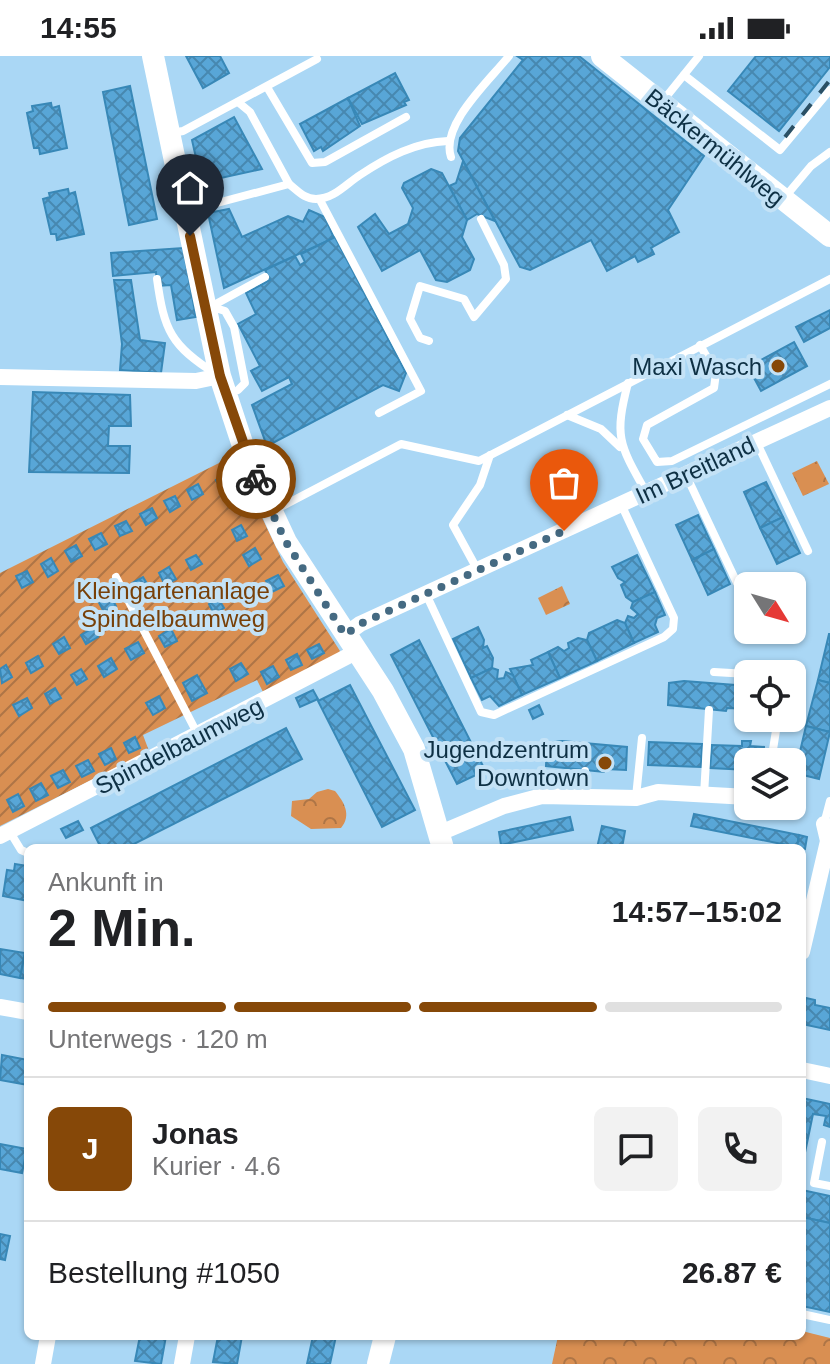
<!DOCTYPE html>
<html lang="de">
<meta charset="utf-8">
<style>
:root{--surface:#fff;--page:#f2f2f2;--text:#202124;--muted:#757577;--line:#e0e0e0;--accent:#864808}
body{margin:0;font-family:Helvetica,sans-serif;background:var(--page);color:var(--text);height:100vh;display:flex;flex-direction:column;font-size:30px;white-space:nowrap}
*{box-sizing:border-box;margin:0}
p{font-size:26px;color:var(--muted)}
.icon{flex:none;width:44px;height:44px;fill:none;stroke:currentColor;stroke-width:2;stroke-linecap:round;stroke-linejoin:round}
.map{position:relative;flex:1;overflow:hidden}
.details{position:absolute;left:24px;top:788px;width:782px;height:496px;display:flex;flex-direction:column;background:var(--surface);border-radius:12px;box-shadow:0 2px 6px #0004}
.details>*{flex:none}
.needle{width:52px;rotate:127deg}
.controls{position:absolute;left:734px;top:516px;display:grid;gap:16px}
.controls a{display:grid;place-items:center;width:72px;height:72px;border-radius:12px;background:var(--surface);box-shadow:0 2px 6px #0004;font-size:40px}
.pin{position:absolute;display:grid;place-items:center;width:68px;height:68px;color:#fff;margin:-82px -34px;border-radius:50% 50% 50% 0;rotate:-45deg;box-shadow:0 0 8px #0007}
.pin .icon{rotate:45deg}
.courier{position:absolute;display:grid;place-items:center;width:80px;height:80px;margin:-40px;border:6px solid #864808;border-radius:50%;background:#fff;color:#222;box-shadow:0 2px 10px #0007}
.head em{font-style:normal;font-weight:600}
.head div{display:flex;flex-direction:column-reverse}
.head{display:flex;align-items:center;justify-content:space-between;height:136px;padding:0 24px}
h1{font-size:52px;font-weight:600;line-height:60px}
.bar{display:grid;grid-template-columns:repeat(4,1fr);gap:12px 8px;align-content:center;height:96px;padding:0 24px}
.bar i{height:10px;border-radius:6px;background:var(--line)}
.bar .active{background:var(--accent)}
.bar p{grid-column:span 4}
.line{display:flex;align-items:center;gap:20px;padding:0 24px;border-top:2px solid var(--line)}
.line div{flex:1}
.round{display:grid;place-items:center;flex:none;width:84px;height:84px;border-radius:12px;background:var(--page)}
.status{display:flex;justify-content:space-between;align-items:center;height:56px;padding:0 40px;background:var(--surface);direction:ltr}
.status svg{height:22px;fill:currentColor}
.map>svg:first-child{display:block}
.park{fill:url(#park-crowns)}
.garden{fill:url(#garden-furrows)}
.building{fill:url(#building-cross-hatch);stroke:#3888b7;stroke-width:2}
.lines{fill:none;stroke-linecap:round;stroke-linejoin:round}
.lane{stroke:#fff;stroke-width:8}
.street{stroke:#fff;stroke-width:16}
.secondary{stroke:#fff;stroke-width:22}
.rail{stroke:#2b5065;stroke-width:4;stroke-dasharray:14 14;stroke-linecap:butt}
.done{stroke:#456a82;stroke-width:8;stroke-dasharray:0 14.4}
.route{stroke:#864808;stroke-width:10}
.poi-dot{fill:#864808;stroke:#c4e2f6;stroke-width:3}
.labels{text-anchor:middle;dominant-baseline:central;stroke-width:8;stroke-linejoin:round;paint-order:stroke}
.street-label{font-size:24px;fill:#0e3044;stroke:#c4e2f6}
.poi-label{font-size:24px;fill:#0e3044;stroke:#c4e2f6;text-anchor:end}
.park-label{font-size:24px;fill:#784008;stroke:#c4e2f6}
</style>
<div class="status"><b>14:55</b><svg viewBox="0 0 49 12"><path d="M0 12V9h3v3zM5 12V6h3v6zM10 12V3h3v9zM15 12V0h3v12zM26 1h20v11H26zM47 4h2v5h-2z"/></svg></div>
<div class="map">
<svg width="830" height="1308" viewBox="0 0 830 1308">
<defs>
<pattern id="park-crowns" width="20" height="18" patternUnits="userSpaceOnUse" patternTransform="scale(2)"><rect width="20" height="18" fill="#d98f52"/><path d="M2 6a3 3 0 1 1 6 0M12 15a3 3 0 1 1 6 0" fill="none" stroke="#ae7546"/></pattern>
<pattern id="garden-furrows" width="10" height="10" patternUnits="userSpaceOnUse" patternTransform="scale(2)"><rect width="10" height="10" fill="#d98f52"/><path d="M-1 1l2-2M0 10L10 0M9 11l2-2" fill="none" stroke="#ae7546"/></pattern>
<pattern id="building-cross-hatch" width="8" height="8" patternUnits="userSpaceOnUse" patternTransform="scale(2)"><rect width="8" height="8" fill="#58a6d7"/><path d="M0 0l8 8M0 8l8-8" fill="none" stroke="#4788b0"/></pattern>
</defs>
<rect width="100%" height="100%" fill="#aad7f5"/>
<g class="park">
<path d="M 817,405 L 829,428 L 803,440 L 792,417 Z"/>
<path d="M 562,530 L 570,548 L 546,559 L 538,542 Z"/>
<path d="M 328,733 L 335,735 C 344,746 352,759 341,772 L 311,773 L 291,760 L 292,745 L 309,743 L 317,736 Z"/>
<path d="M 802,1275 L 830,1282 L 830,1308 L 552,1308 L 558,1280 L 802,1280 Z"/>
</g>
<path class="garden" d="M 233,400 L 283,506 L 340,595 L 335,602 L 264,638 L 257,624 L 143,679 L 149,695 L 0,770 L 0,517 Z"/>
<g class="building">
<path d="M 186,0 L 220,0 L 229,17 L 203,32 Z"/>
<path d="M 517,0 L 579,0 L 704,100 L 668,154 L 679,176 L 651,192 L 654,198 L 638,206 L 635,200 L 607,215 L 591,184 L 530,214 L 520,211 L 458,95 L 460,82 L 523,4 Z"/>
<path d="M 756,0 L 830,0 L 830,11 L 779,75 L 728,35 Z"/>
<path d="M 395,17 L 409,44 L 404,46 L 406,49 L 362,68 L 348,42 Z"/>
<path d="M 130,30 L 157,163 L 129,169 L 103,36 Z"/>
<path d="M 348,42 L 360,70 L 323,95 L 321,91 L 314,95 L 300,68 Z"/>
<path d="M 51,47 L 52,52 L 59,50 L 67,92 L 40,98 L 39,92 L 34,92 L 27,57 L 33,55 L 32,50 Z"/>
<path d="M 234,61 L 262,113 L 216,123 L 217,130 L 203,133 L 192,84 Z"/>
<path d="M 463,105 L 495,165 L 477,158 L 467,164 L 449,130 L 456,127 Z"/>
<path d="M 431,113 L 442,117 L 467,164 L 462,181 L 474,203 L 470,214 L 447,226 L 436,224 L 420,194 L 382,215 L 358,171 L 375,158 L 389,178 L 408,168 L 413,152 L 402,132 L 404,127 Z"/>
<path d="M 68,133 L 69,138 L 75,136 L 84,178 L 57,184 L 56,178 L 51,178 L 43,143 L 50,141 L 49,137 Z"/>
<path d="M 229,153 L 242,181 L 288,160 L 303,166 L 309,154 L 325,161 L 334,182 L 224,232 L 208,157 Z"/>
<path d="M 335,181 L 406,317 L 399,335 L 383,329 L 267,390 L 252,349 L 292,328 L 289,321 L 262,335 L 251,315 L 260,310 L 238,268 L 256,258 L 246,237 L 270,224 L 265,214 L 295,200 L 300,209 L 305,206 L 301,198 Z"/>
<path d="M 183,192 L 196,261 L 177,264 L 171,229 L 157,230 L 156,216 L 113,220 L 111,197 Z"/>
<path d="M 114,224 L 131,224 L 140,284 L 165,287 L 161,317 L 120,314 L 122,288 Z"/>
<path d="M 830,254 L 830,272 L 804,286 L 796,271 Z"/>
<path d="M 794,286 L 807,310 L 761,335 L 748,311 Z"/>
<path d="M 33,336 L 130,339 L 131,370 L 109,370 L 108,390 L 130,390 L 129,417 L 29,416 Z"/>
<path d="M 227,419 L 231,430 L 221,434 L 216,424 Z"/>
<path d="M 766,426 L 783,461 L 760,472 L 744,436 Z"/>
<path d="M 198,428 L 203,438 L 192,444 L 187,434 Z"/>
<path d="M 175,440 L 180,450 L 170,456 L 164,445 Z"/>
<path d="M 152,452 L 157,462 L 146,469 L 140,458 Z"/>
<path d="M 698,459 L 714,493 L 692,504 L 676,469 Z"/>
<path d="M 783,461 L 800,497 L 777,508 L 760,472 Z"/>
<path d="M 126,465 L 132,475 L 120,480 L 115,470 Z"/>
<path d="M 241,469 L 247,480 L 237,485 L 232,474 Z"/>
<path d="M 101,477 L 107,488 L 95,494 L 89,483 Z"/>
<path d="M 76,489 L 82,500 L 71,506 L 65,495 Z"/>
<path d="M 255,492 L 261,503 L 249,510 L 243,499 Z"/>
<path d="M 714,493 L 730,528 L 708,539 L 692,504 Z"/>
<path d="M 196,499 L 202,508 L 191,514 L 186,504 Z"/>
<path d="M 637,499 L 655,536 L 633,546 L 626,541 L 621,529 L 625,526 L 618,522 L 612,511 Z"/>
<path d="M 51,502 L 58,515 L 48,521 L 41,508 Z"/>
<path d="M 169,511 L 176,523 L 165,529 L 159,517 Z"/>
<path d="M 27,515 L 33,526 L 22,532 L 16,520 Z"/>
<path d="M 278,519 L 284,530 L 272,536 L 266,525 Z"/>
<path d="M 143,521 L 149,531 L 139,538 L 132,527 Z"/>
<path d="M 248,530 L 253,540 L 242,546 L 237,536 Z"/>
<path d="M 655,536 L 665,559 L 657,562 L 655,569 L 658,576 L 634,587 L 625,567 L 628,560 L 634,562 L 638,558 L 631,552 L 633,546 Z"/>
<path d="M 110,539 L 116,550 L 104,556 L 98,545 Z"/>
<path d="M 218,542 L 224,552 L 214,558 L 209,548 Z"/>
<path d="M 195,556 L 201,565 L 191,571 L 186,562 Z"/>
<path d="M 617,564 L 625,567 L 634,587 L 597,605 L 587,584 L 589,577 Z"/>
<path d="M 478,571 L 484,584 L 483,592 L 487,590 L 493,602 L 492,612 L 471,622 L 453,583 Z"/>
<path d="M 93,572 L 98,581 L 86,588 L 81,579 Z"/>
<path d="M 171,573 L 177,585 L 165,591 L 159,580 Z"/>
<path d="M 829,578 L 830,578 L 830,627 L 818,624 Z"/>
<path d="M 64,581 L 70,592 L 59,598 L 53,588 Z"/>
<path d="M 578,582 L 587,584 L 597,605 L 560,622 L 548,596 L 558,591 L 564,595 L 569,592 L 568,587 Z"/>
<path d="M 419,584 L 483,710 L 474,715 L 476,719 L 457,728 L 391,599 Z"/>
<path d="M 138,586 L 144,597 L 131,604 L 125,593 Z"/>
<path d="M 319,588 L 324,597 L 312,603 L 307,594 Z"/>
<path d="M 548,596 L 560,622 L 522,639 L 510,613 L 533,609 L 531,604 Z"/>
<path d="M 297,598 L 302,609 L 291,614 L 286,604 Z"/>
<path d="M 38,600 L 43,610 L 31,617 L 26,607 Z"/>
<path d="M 111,602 L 117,613 L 104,621 L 98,610 Z"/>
<path d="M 241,607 L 248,618 L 236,625 L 230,613 Z"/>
<path d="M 6,609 L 12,621 L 2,627 L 0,613 Z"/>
<path d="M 273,610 L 279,621 L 267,628 L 261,616 Z"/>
<path d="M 492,612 L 498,614 L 497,623 L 504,622 L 506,616 L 513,619 L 522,639 L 499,650 L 490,640 L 482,644 L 471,622 Z"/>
<path d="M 81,613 L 87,623 L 77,629 L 71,619 Z"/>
<path d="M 197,619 L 207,637 L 192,645 L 183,627 Z"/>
<path d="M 818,624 L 830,627 L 830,676 L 806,670 Z"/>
<path d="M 684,625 L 748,630 L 747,653 L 727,652 L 726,655 L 668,649 L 669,627 Z"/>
<path d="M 350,629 L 415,754 L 382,771 L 318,645 Z"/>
<path d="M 55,632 L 61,642 L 50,648 L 45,638 Z"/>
<path d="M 313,634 L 318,643 L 300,651 L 296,642 Z"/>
<path d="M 159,640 L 165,652 L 153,659 L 146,647 Z"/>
<path d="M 27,642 L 32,652 L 19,660 L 13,649 Z"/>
<path d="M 539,649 L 543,658 L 533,663 L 529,654 Z"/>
<path d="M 806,670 L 830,676 L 819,723 L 795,717 Z"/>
<path d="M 286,672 L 302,703 L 126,792 L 101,792 L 91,772 Z"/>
<path d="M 135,681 L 140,692 L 129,697 L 124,687 Z"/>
<path d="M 562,685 L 627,691 L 626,714 L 605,713 L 604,716 L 546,710 L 547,687 Z"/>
<path d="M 742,685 L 751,685 L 750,690 L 764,691 L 763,706 L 748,706 L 748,714 L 710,712 L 712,689 L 742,690 Z"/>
<path d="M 649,686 L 702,688 L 701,711 L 648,709 Z"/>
<path d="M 111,692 L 116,703 L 105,709 L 99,698 Z"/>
<path d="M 88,704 L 94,715 L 82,721 L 76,710 Z"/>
<path d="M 63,714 L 70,726 L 58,732 L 51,720 Z"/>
<path d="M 41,727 L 48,739 L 36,745 L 30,733 Z"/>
<path d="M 18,738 L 24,750 L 13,756 L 7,744 Z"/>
<path d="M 694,758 L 799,779 L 797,791 L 691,770 Z"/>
<path d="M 570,761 L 573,774 L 501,789 L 499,776 Z"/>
<path d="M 78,765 L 83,774 L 66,782 L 61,773 Z"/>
<path d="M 602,770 L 625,775 L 622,792 L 597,792 Z"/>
<path d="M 799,779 L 807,781 L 805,793 L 797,791 Z"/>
<path d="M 15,808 L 28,810 L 28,845 L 3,840 L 7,814 L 14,815 Z"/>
<path d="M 0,893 L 25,897 L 20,922 L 0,918 Z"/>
<path d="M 25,897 L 28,898 L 28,923 L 20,922 Z"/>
<path d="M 806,942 L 815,944 L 815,949 L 830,952 L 830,974 L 802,968 Z"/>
<path d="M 2,999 L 28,1004 L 28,1029 L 0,1024 Z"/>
<path d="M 802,1042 L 830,1048 L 830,1071 L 824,1069 L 826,1060 L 813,1058 L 802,1111 Z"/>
<path d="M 0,1088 L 27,1093 L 22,1117 L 0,1113 Z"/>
<path d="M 802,1134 L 830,1140 L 830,1167 L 802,1161 Z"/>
<path d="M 802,1161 L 830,1167 L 830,1256 L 802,1250 Z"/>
<path d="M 0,1178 L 10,1180 L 5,1204 L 0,1203 Z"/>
<path d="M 140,1280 L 166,1280 L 161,1308 L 135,1305 Z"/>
<path d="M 218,1280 L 242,1280 L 237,1308 L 213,1306 Z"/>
<path d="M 313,1280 L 336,1280 L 330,1308 L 307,1308 Z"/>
</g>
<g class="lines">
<g class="lane">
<path d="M 684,19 L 780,94 L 830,34"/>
<path d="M 267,31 L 312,107 L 325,106 L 406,61"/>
<path d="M 662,46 L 699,0"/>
<path d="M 172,77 L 183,75 L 317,3"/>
<path d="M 451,101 C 440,69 490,24 509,0"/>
<path d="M 289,128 C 298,135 304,143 316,143 C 334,143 346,128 360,119 C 387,101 416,86 448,85"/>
<path d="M 785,141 L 811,110 L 830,96"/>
<path d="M 320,144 L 421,335 L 379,357"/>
<path d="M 187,155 L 289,128 L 250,56 L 238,46"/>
<path d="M 157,223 C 164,274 171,290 216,318"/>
<path d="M 214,249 L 265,221"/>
<path d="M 209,250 L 225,255 L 234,271 L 245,327 L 238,334"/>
<path d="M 429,285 L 420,282 L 410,263 L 420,230 L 464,243 L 474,261 L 506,223 L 504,209 L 481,163"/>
<path d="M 700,289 L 716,317 L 714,332 L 647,369 L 643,383 L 657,406 L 672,405 L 830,328"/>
<path d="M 628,327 C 614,381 619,388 646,436"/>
<path d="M 567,359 L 601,373 L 620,391"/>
<path d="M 756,385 L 808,495"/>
<path d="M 686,419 L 737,527"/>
<path d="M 273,455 L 401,388 L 479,405 L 830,223"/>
<path d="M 477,513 L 453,469 L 480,429 L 490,399"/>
<path d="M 116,521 L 198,679"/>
<path d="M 426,538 L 481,656 L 494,659 L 664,581 L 673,573 L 674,562 L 621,448"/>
<path d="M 714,616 L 748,618"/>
<path d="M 771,706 L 778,662"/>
<path d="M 704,739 L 709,654"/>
<path d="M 584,741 L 585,715"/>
<path d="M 636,741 L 642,682"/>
<path d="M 824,768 L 830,745"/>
<path d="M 10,776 L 21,794 L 28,797"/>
<path d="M 822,1086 L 814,1127 L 830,1130"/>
<path d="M 802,1258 L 830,1264"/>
</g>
<g class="street">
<path d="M 0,321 L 196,325 L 220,320"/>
<path d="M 345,579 L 360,568 L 830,352"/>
<path d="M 440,777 L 504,750 L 542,740 L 636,742 L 658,736 L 748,741"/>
<path d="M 0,780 L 356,596"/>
<path d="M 802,896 L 828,785 L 824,768"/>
<path d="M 0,951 L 28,956"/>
<path d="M 802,1014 L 830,1020"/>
<path d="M 43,1308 L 48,1280"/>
<path d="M 182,1308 L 187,1280"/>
</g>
<g class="secondary">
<path d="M 153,0 L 220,320 L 247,402 L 286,486 L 383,635 L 414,693 L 443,792"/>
<path d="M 602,0 L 830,180"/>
<path d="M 378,1308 L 385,1280"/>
</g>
<path class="rail" d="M 785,81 L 830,24"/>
</g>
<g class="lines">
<path class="done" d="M 256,423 L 286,486 L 345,579 L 360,568 L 564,475"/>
<path class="route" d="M 190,180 L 220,320 L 256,423"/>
</g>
<g class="poi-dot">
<circle cx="778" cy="310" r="8"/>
<circle cx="605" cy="707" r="8"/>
</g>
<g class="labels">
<g class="street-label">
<text transform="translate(715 91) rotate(39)">Bäckermühlweg</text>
<text transform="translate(695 414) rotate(-25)">Im Breitland</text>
<text transform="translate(179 690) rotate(-27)">Spindelbaumweg</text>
</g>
<g class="poi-label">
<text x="762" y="310">Maxi Wasch</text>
<text x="589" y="693">Jugendzentrum<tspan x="589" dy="28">Downtown</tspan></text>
</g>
<g class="park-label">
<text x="173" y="534">Kleingartenanlage<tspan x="173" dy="28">Spindelbaumweg</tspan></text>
</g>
</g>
</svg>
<div class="controls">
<a><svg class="needle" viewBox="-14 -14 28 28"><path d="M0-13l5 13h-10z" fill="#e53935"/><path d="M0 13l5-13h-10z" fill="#757577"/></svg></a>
<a><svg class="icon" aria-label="locate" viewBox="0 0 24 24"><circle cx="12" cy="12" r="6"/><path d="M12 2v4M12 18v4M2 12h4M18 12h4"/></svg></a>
<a><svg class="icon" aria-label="layers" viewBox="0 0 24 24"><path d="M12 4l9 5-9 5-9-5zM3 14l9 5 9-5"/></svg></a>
</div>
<div class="pin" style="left:564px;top:475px;background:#ea580c"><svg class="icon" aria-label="bag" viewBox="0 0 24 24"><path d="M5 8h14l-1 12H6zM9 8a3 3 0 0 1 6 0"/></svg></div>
<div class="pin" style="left:190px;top:180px;background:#1f2937"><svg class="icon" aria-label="home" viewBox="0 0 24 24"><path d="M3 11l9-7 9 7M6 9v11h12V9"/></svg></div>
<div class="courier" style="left:256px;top:423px"><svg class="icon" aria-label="bike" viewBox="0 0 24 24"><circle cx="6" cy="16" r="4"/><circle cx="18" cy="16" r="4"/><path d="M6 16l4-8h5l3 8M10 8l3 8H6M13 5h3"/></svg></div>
<section class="details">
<div class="head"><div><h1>2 Min.</h1><p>Ankunft in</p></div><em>14:57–15:02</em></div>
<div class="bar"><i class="active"></i><i class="active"></i><i class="active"></i><i></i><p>Unterwegs · 120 m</p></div>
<div class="line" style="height:144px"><b class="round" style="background:var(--accent);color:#fff">J</b><div><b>Jonas</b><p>Kurier · 4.6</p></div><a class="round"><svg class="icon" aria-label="chat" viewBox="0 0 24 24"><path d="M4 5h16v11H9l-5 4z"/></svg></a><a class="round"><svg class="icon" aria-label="phone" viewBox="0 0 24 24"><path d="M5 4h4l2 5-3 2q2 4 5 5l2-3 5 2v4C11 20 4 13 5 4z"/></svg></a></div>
<div class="line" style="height:104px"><div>Bestellung #1050</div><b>26.87 €</b></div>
</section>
</div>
